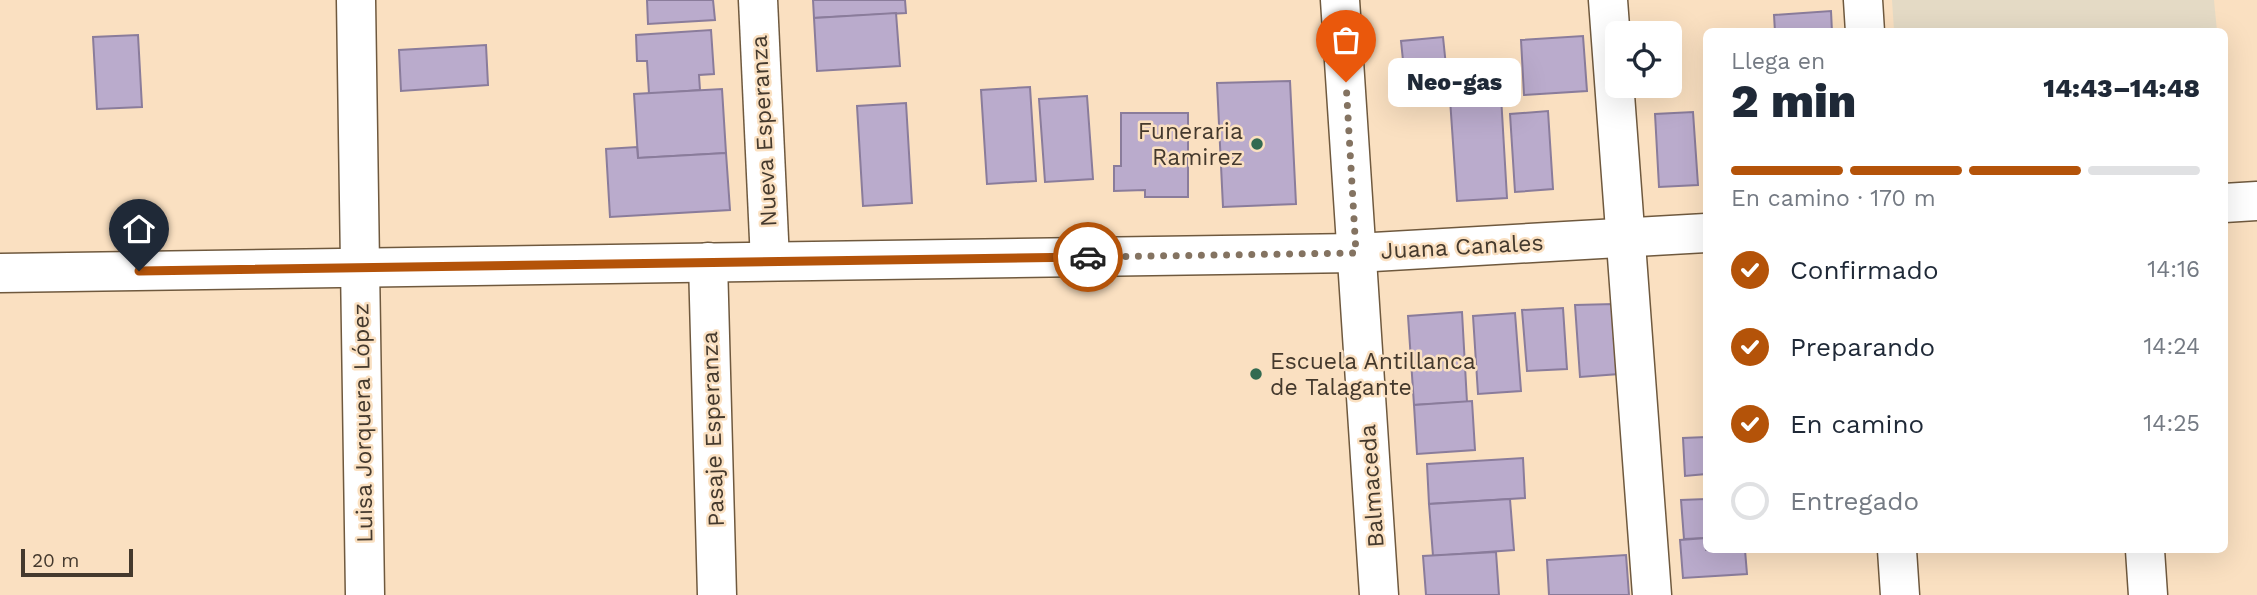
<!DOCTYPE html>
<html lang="es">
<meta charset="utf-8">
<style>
:root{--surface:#fff;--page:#f6f6f7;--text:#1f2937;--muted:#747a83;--line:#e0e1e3;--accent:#b45309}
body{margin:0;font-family:"Work Sans",sans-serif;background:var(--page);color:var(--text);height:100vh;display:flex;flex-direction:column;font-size:26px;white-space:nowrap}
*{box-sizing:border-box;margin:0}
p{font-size:23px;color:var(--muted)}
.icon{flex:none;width:38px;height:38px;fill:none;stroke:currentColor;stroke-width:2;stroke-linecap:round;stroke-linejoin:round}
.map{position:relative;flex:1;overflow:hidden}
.sheet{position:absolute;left:1703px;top:28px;width:525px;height:525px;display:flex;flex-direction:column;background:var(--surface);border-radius:10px;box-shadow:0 7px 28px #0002}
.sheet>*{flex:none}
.tools{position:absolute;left:1605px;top:21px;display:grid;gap:14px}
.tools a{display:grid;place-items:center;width:77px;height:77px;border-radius:10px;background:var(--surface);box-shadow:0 7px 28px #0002;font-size:35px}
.scale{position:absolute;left:21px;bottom:18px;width:112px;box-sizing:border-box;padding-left:7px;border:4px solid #44392d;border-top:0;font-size:19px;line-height:24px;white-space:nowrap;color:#44392d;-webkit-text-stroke:5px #fae0c1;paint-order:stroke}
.pin{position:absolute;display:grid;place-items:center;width:60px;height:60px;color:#fff;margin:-72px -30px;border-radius:50% 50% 50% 0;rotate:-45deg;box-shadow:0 0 7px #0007}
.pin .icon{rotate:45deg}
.courier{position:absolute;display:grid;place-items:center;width:70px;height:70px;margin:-35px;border:5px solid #b45309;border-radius:50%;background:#fff;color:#222;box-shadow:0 2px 9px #0007}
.bubble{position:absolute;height:49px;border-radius:10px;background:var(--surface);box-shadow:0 7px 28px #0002;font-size:23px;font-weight:800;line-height:49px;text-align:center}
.headline em{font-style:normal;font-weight:800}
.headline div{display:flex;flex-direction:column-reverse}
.headline{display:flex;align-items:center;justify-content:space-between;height:119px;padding:0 28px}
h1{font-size:46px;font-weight:800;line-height:52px}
.bar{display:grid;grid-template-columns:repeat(4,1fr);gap:10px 7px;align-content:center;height:84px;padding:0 28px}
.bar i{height:9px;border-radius:5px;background:var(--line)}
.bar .selected{background:var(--accent)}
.bar p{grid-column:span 4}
ol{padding:0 28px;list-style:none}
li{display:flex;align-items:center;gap:21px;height:77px}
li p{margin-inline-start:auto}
li .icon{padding:7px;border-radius:50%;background:var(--accent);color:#fff;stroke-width:4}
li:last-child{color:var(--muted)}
li i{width:38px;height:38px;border:4px solid var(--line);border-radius:50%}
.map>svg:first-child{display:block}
.education{fill:#e4dac5}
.building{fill:#baabcc;stroke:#8a7c9b;stroke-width:2}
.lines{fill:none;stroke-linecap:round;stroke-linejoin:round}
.minor-casing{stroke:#6f593e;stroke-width:41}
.tertiary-casing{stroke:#6f593e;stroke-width:41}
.minor{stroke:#fff;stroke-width:38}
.tertiary{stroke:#fff;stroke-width:38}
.done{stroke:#847361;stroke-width:7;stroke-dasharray:0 12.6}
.route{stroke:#b45309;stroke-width:9}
.poi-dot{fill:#326a51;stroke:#fae0c1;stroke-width:2.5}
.labels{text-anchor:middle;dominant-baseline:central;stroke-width:5;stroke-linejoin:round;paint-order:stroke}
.street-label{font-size:23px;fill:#44392d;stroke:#fae0c1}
.poi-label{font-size:23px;fill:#44392d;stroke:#fae0c1;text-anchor:end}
</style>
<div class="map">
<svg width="2257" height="595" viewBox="0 0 2257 595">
<rect width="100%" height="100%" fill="#fae0c1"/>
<path class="education" d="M 1892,0 L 2214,0 L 2217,31 L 1894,31 Z"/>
<g class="building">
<path d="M 647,0 L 713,0 L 715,20 L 648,24 Z"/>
<path d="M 813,0 L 905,0 L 906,13 L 814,18 Z"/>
<path d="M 1831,11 L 1832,32 L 1775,32 L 1774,15 Z"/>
<path d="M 896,13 L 900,66 L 817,71 L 814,18 Z"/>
<path d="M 711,30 L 714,74 L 699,75 L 700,90 L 649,94 L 647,61 L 637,61 L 636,35 Z"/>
<path d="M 138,35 L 142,107 L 97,109 L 93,37 Z"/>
<path d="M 1583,36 L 1587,91 L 1524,95 L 1521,40 Z"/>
<path d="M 1443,37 L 1446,66 L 1404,70 L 1401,41 Z"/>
<path d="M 486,45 L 488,85 L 401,91 L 399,50 Z"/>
<path d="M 1290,81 L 1296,204 L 1223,207 L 1217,83 Z"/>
<path d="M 1030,87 L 1036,181 L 987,184 L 981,90 Z"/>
<path d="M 722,89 L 726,153 L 638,158 L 634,94 Z"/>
<path d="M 1087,96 L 1093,179 L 1045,182 L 1039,99 Z"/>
<path d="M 1501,96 L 1507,198 L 1457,201 L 1450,99 Z"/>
<path d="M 906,103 L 912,203 L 863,206 L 857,106 Z"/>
<path d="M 1548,111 L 1553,189 L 1515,192 L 1510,114 Z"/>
<path d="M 1693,112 L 1698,185 L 1659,187 L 1655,114 Z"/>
<path d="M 1121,113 L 1188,113 L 1188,197 L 1145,197 L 1145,190 L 1114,191 L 1114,166 L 1121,166 Z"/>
<path d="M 637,147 L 638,158 L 726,153 L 730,210 L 610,217 L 606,149 Z"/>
<path d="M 1614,304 L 1619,374 L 1580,377 L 1575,305 Z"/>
<path d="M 1563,308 L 1567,369 L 1527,371 L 1522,310 Z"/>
<path d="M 1462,312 L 1467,402 L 1414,405 L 1408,316 Z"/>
<path d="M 1515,313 L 1521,391 L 1478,394 L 1473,316 Z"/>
<path d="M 1472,401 L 1475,450 L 1417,454 L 1414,405 Z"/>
<path d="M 1706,437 L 1706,474 L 1685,476 L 1683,438 Z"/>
<path d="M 1523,458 L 1525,498 L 1429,504 L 1427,464 Z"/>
<path d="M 1510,499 L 1514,550 L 1433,556 L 1429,504 Z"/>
<path d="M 1706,499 L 1706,538 L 1684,539 L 1681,500 Z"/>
<path d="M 1706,538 L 1706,550 L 1745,550 L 1747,574 L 1683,578 L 1680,540 Z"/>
<path d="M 1496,552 L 1499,595 L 1426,595 L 1423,556 Z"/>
<path d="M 1626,555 L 1629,595 L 1549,595 L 1547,560 Z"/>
</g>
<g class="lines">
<g class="minor-casing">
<g id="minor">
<path d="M 356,0 L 365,595"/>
<path d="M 758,0 L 770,261"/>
<path d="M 1608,0 L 1652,595"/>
<path d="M 1863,0 L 1865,32"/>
<path d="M 708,262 L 717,595"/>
<path d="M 0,273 L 1356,253"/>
<path d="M 1897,550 L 1900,595"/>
<path d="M 2145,550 L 2148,595"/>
</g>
</g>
<g class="tertiary-casing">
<g id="tertiary">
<path d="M 1340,0 L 1379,595"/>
<path d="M 2224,203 L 2257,201"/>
<path d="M 1356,253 L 1706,233"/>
</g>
</g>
<use href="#minor" class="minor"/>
<use href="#tertiary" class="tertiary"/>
</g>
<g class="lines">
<path class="done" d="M 1088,257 L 1356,253 L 1346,82"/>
<path class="route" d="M 139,271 L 1088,257"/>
</g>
<g class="poi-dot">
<circle cx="1257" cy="144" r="7"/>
<circle cx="1256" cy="374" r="7"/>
</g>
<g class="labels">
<g class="street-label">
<text transform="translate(764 131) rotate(-93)">Nueva Esperanza</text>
<text transform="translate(1462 247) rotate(-3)">Juana Canales</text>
<text transform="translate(363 423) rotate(-91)">Luisa Jorquera López</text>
<text transform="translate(713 429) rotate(-92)">Pasaje Esperanza</text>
<text transform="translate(1372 486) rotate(-94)">Balmaceda</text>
</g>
<g class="poi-label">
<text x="1243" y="131">Funeraria<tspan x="1243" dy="26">Ramirez</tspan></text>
<text x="1270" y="361" text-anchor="start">Escuela Antillanca<tspan x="1270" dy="26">de Talagante</tspan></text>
</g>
</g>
</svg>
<div class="tools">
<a><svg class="icon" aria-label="locate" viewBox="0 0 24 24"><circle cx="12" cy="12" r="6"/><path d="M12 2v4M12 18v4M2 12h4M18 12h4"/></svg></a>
</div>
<div class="scale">20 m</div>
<div class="pin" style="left:1346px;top:82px;background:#ea580c"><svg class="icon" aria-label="bag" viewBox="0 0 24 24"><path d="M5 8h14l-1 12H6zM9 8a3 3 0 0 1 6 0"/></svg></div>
<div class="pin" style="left:139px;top:271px;background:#1f2937"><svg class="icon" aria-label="home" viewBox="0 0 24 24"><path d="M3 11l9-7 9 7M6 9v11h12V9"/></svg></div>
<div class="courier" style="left:1088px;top:257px"><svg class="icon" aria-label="car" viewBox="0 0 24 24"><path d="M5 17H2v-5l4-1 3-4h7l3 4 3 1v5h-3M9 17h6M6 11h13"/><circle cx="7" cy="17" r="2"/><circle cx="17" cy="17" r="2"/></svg></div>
<div class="bubble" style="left:1388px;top:58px;width:133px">Neo-gas</div>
<section class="sheet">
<div class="headline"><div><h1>2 min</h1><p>Llega en</p></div><em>14:43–14:48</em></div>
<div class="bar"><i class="selected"></i><i class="selected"></i><i class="selected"></i><i></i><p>En camino · 170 m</p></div>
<ol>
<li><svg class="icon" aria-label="check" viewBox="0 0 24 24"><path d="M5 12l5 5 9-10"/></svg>Confirmado<p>14:16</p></li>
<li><svg class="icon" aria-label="check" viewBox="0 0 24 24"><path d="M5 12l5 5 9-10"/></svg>Preparando<p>14:24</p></li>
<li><svg class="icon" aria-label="check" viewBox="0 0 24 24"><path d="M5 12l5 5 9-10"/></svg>En camino<p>14:25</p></li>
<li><i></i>Entregado</li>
</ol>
</section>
</div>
